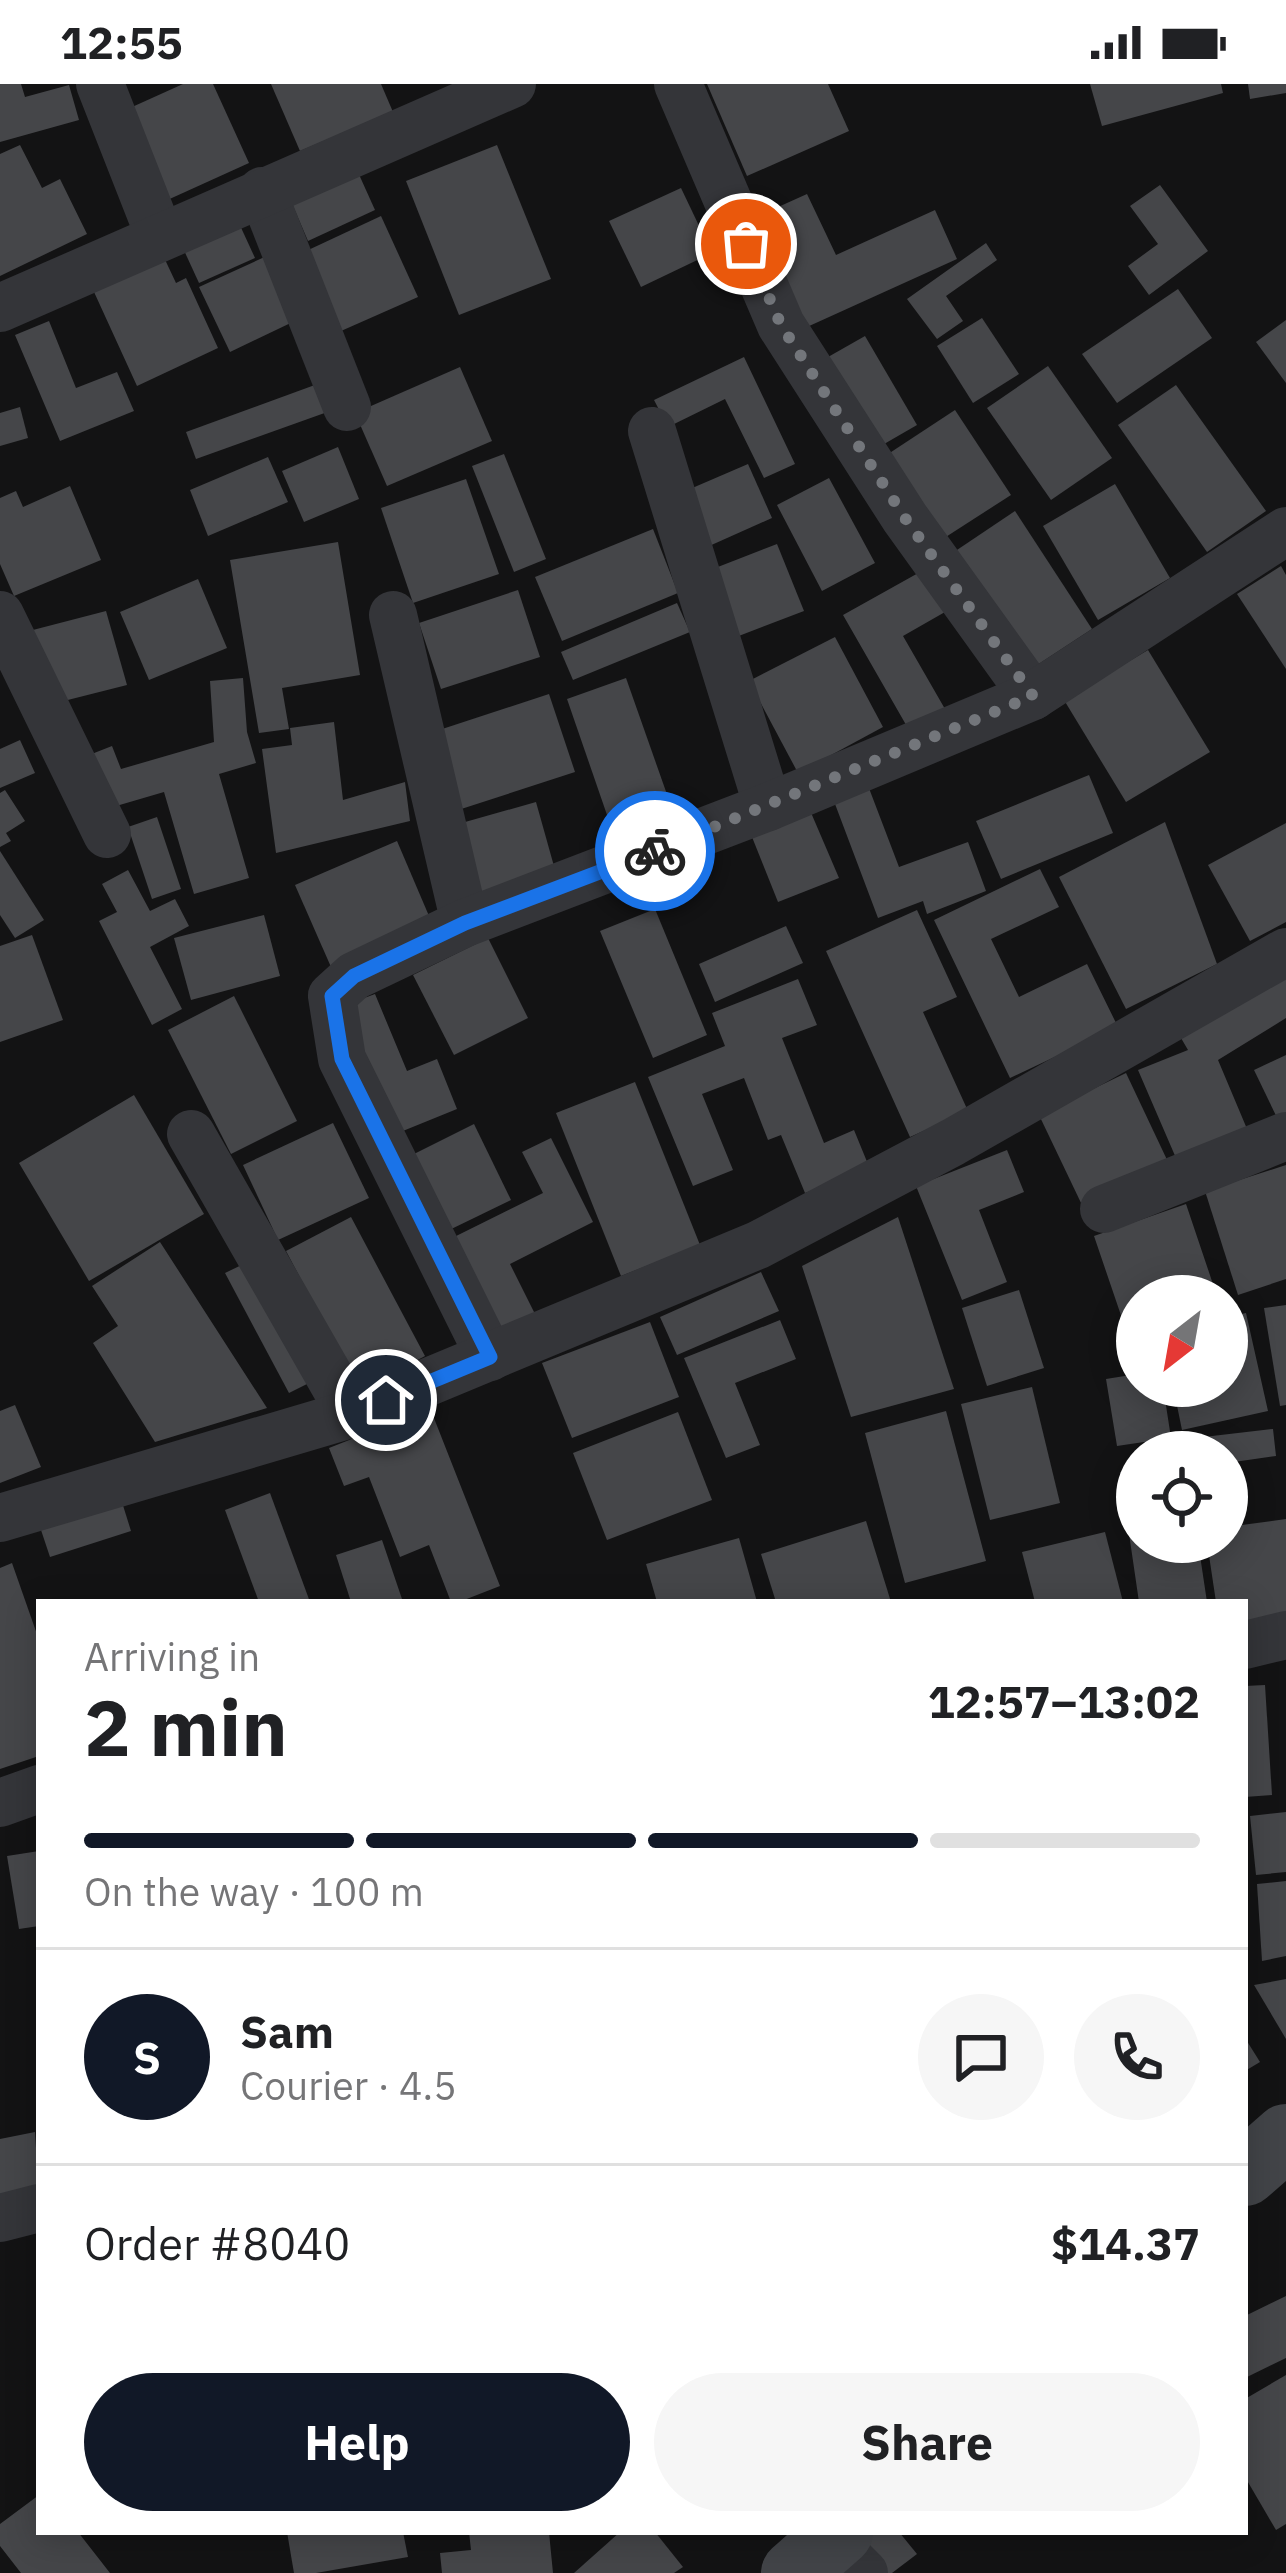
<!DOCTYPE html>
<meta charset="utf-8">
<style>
:root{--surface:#fff;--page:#f6f6f6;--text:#202124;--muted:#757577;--line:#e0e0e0;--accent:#111827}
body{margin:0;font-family:"IBM Plex Sans",sans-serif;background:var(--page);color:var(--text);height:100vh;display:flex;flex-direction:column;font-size:45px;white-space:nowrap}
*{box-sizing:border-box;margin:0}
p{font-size:39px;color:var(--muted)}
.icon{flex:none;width:66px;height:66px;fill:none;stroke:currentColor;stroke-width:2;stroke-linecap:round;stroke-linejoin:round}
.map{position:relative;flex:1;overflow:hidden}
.details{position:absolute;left:36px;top:1515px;width:1212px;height:936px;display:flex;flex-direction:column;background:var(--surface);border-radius:0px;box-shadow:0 6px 30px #0003}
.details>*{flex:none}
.needle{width:78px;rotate:211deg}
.controls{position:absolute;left:1116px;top:1191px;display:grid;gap:24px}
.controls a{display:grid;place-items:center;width:132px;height:132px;border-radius:50%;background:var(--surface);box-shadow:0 6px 30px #0003;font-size:60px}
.pin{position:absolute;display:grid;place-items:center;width:102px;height:102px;color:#fff;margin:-51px;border:6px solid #fff;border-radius:50%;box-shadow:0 3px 12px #0007}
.courier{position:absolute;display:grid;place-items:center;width:120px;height:120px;margin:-60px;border:9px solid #1a73e8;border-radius:50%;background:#fff;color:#222;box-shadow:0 3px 15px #0007}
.headline em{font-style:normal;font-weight:700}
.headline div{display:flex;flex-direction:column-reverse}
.headline{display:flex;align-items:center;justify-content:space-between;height:204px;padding:0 48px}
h1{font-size:78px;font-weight:700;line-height:90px}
.bar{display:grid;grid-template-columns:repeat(4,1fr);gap:18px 12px;align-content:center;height:144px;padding:0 48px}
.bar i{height:15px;border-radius:9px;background:var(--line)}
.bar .selected{background:var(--accent)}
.bar p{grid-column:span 4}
.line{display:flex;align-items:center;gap:30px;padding:0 48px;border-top:3px solid var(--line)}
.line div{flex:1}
.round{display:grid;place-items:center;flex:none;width:126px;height:126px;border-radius:63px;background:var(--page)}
.action{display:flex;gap:24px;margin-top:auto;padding:24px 48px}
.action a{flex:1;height:138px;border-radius:72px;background:var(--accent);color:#fff;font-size:48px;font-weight:700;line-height:138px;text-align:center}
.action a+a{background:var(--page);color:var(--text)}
.status{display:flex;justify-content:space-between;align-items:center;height:84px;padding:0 60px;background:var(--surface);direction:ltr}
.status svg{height:33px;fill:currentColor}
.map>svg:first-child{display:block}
.building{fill:#454649}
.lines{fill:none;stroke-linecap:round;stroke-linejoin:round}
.street{stroke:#343539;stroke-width:48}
.secondary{stroke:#424448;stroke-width:66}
.done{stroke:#73767b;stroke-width:12;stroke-dasharray:0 21.6}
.route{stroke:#1a73e8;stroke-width:15}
</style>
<div class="status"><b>12:55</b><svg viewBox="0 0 49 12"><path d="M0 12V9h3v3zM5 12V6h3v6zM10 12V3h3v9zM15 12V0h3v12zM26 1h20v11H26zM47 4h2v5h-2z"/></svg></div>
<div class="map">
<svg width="1286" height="2489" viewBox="0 0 1286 2489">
<rect width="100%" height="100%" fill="#131314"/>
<g class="building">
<path d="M 0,0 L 21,0 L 25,13 L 69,1 L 79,36 L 0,58 Z"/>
<path d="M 183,0 L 213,0 L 249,79 L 163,118 L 121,28 Z"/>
<path d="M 271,0 L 381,0 L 393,28 L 300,67 Z"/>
<path d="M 707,0 L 828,0 L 849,47 L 747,92 Z"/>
<path d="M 1090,0 L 1221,0 L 1223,9 L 1102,42 Z"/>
<path d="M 1248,0 L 1286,0 L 1286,9 L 1250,15 Z"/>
<path d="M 20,61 L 42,104 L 60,95 L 87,150 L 0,192 L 0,70 Z"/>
<path d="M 497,61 L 551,195 L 459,231 L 406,97 Z"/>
<path d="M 352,75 L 375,126 L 308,157 L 287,108 Z"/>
<path d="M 1160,101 L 1208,167 L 1149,211 L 1128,182 L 1158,160 L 1130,122 Z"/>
<path d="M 681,104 L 712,169 L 641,203 L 609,137 Z"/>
<path d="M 807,110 L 836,171 L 935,126 L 957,175 L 807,243 L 756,133 Z"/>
<path d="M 232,124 L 255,174 L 199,199 L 176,149 Z"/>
<path d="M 381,132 L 418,213 L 341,247 L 304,168 Z"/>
<path d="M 986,159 L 997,176 L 946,212 L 963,237 L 937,255 L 907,215 Z"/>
<path d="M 160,165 L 176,199 L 186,194 L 218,264 L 137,302 L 89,197 Z"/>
<path d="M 269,171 L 299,235 L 230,268 L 199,203 Z"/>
<path d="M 1178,205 L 1212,254 L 1117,319 L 1082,270 Z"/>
<path d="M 982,234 L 1019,290 L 973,319 L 937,262 Z"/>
<path d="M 1286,236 L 1286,299 L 1256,258 Z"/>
<path d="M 49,237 L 76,304 L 117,288 L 134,327 L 60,357 L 15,251 Z"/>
<path d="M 865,252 L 917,341 L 872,367 L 821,277 Z"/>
<path d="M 744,273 L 795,380 L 764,394 L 725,315 L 668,343 L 654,316 Z"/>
<path d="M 1048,282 L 1112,374 L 1051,416 L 987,324 Z"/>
<path d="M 460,283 L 492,357 L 387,402 L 355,329 Z"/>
<path d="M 323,298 L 333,326 L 196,375 L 186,348 Z"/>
<path d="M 1176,301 L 1266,427 L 1207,468 L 1118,341 Z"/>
<path d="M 20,323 L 28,354 L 0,362 L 0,329 Z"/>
<path d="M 955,326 L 1011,411 L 938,458 L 882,374 Z"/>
<path d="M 338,363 L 359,415 L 304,438 L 282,387 Z"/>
<path d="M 504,370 L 546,475 L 514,488 L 472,382 Z"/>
<path d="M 268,373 L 288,418 L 208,452 L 190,406 Z"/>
<path d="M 748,380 L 772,434 L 707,463 L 683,408 Z"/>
<path d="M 829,394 L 875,479 L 822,507 L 777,421 Z"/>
<path d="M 466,395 L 499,490 L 413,519 L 381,424 Z"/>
<path d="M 1115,400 L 1170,494 L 1098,536 L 1043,442 Z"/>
<path d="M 70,402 L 101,476 L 14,512 L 0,480 L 0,414 L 16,407 L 23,423 Z"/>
<path d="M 1015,427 L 1092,545 L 1025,589 L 948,472 Z"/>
<path d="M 653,445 L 678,509 L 562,557 L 535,493 Z"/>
<path d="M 338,458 L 360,591 L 282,604 L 289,645 L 259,649 L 230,476 Z"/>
<path d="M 777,460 L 804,527 L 731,555 L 705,488 Z"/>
<path d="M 1281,482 L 1286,491 L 1286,585 L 1237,510 Z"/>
<path d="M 929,483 L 952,524 L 903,552 L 945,625 L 909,646 L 843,531 Z"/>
<path d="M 198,495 L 227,564 L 149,596 L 120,528 Z"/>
<path d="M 518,506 L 540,573 L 441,605 L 419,539 Z"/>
<path d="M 677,519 L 690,548 L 573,596 L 561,568 Z"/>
<path d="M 106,527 L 127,601 L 48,621 L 29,547 Z"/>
<path d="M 835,553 L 883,643 L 798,689 L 749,597 Z"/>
<path d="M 1148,566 L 1210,668 L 1126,718 L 1064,616 Z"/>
<path d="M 243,594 L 247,648 L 256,679 L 219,690 L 249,794 L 194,810 L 164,708 L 106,725 L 84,673 L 112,662 L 121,685 L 214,658 L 210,597 Z"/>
<path d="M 626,594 L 676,736 L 616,757 L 567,615 Z"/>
<path d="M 549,610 L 575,688 L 452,728 L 427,650 Z"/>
<path d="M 334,638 L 343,716 L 405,698 L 410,737 L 276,769 L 262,665 L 292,661 L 290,644 Z"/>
<path d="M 20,656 L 35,689 L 0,704 L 0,665 Z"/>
<path d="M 1089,691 L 1113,749 L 1001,795 L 976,737 Z"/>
<path d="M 867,699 L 899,783 L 968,758 L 986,807 L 927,830 L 923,817 L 878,834 L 832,712 Z"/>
<path d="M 5,706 L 25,737 L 6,749 L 11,757 L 0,763 L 0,709 Z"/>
<path d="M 536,718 L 559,800 L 476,824 L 451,742 Z"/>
<path d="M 809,724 L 839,794 L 778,818 L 750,748 Z"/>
<path d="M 157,733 L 181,805 L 152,815 L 128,743 Z"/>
<path d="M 1165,738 L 1217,880 L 1126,925 L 1059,793 Z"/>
<path d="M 1286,739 L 1286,838 L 1250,857 L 1208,781 Z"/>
<path d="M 397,757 L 432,839 L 331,883 L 295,801 Z"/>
<path d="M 0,767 L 44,836 L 15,854 L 0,831 Z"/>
<path d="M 1040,785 L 1059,823 L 991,855 L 1019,913 L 1087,880 L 1118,943 L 1010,994 L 934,836 Z"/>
<path d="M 128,786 L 150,827 L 175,815 L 189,842 L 150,863 L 182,925 L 152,941 L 99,837 L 117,828 L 102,800 Z"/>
<path d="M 655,825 L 707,951 L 653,974 L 600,847 Z"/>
<path d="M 917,826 L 957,913 L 923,928 L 968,1027 L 910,1053 L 826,867 Z"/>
<path d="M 264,831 L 280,892 L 191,916 L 174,854 Z"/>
<path d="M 786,842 L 803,879 L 715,918 L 699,880 Z"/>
<path d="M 32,851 L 63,936 L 0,958 L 0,862 Z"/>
<path d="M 488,854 L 528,934 L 454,971 L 413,891 Z"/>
<path d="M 1286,888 L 1286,934 L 1218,976 L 1250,1052 L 1179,1081 L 1138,986 L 1188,966 L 1181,954 Z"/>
<path d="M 798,895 L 817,941 L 782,954 L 824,1059 L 854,1046 L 870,1085 L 805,1109 L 781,1051 L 768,1056 L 744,994 L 702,1010 L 733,1086 L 693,1102 L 648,993 L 725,962 L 712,929 Z"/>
<path d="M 375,910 L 407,987 L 437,975 L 457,1025 L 393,1051 L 340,923 Z"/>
<path d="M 234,912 L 297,1037 L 231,1070 L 168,946 Z"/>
<path d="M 1286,971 L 1286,1042 L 1282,1044 L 1254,986 Z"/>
<path d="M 1126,989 L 1169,1080 L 1082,1121 L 1039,1031 Z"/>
<path d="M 635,998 L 700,1161 L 621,1192 L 556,1029 Z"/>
<path d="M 134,1011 L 204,1130 L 89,1197 L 19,1079 Z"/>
<path d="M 333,1039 L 369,1114 L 278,1156 L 243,1081 Z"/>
<path d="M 474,1040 L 511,1116 L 439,1151 L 402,1076 Z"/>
<path d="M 551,1054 L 593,1138 L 510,1180 L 538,1236 L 492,1258 L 442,1159 L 543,1109 L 522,1068 Z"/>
<path d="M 1007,1066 L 1024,1108 L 979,1126 L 1007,1198 L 962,1216 L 916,1102 Z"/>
<path d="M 1286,1081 L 1286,1195 L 1238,1211 L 1205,1107 Z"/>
<path d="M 1186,1120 L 1217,1212 L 1137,1212 L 1137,1246 L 1127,1249 L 1094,1152 Z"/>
<path d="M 351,1133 L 425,1272 L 360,1307 L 286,1167 Z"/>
<path d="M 898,1133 L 954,1305 L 851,1333 L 802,1182 Z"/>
<path d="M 160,1158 L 267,1324 L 155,1358 L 93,1259 L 118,1242 L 92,1202 Z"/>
<path d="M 254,1175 L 317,1295 L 289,1309 L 225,1189 Z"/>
<path d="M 761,1188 L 779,1227 L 677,1271 L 660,1233 Z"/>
<path d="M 1019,1206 L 1044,1284 L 987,1302 L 962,1224 Z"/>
<path d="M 1286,1221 L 1286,1321 L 1280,1322 L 1264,1224 Z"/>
<path d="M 1246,1229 L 1268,1327 L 1182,1346 L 1173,1302 L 1227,1302 L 1227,1233 Z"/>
<path d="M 780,1236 L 796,1275 L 735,1299 L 760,1361 L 726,1374 L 684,1274 Z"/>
<path d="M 650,1238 L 679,1313 L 572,1354 L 542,1279 Z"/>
<path d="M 1137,1290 L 1137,1302 L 1163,1302 L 1171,1354 L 1117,1362 L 1106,1295 Z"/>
<path d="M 1032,1303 L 1060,1419 L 990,1436 L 961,1320 Z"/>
<path d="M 15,1321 L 41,1383 L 0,1399 L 0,1327 Z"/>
<path d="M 430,1324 L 500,1502 L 459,1518 L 451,1518 L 429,1461 L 400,1473 L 369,1393 L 344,1402 L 329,1364 Z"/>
<path d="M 946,1327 L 986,1477 L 905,1499 L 865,1349 Z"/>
<path d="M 678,1328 L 712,1416 L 607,1456 L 573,1369 Z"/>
<path d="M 1273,1345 L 1276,1372 L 1234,1378 L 1241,1434 L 1227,1436 L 1227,1368 L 1197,1368 L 1195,1354 Z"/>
<path d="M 1137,1386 L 1137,1458 L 1198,1458 L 1207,1518 L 1139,1518 L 1120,1388 Z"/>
<path d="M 270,1409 L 310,1518 L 259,1518 L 225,1426 Z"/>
<path d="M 121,1415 L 131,1447 L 50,1473 L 39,1440 Z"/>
<path d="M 1286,1435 L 1286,1532 L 1245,1538 L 1245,1518 L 1216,1518 L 1207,1458 L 1227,1458 L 1227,1443 Z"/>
<path d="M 866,1437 L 891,1518 L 776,1518 L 761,1470 Z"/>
<path d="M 1105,1448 L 1123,1518 L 1035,1518 L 1022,1468 Z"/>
<path d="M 739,1454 L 757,1518 L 657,1518 L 646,1480 Z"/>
<path d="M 382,1456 L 403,1518 L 351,1518 L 336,1471 Z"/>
<path d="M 12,1479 L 39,1556 L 39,1672 L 0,1685 L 0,1484 Z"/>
<path d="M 1265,1601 L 1272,1711 L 1245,1713 L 1245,1602 Z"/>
<path d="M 1286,1728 L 1286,1788 L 1256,1791 L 1250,1732 Z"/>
<path d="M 39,1767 L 39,1842 L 19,1845 L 7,1772 Z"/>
<path d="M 1286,1797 L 1286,1872 L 1262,1877 L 1257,1800 Z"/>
<path d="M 1286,1895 L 1286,1955 L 1254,1901 Z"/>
<path d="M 1245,1954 L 1260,1978 L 1245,1987 Z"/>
<path d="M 35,2048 L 39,2113 L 0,2113 L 0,2055 Z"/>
<path d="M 1286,2212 L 1286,2274 L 1245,2294 L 1245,2232 Z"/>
<path d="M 1286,2291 L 1286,2440 L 1276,2446 L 1245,2393 L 1245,2315 Z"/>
<path d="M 39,2411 L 39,2448 L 78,2448 L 110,2489 L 21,2489 L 0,2462 L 0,2440 Z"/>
<path d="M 287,2448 L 403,2448 L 408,2473 L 316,2489 L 294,2489 Z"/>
<path d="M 469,2448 L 549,2448 L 553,2489 L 442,2489 L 440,2469 L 471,2466 Z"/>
<path d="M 620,2448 L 655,2448 L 683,2483 L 674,2489 L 574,2489 Z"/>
<path d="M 858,2448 L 899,2448 L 917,2470 L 892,2489 L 871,2489 Z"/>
</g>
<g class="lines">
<g class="street">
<path d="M 100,0 L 160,153"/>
<path d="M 678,0 L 781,241 L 905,434 L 1033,612"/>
<path d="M 262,107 L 347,323"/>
<path d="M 0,224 L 512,0"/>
<path d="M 652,347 L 768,723"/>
<path d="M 0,531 L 107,750"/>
<path d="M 393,531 L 465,839"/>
<path d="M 191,1050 L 351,1330"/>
<path d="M 1104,1125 L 1286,1052"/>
<path d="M 490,1273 L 342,975 L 332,912 L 354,892 L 465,839 L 768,723 L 1033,612 L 1286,447"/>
<path d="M 0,1434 L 351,1330 L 758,1161 L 953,1058 L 1286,868"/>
<path d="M 1245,1561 L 1286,1551"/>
<path d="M 0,1719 L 39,1705"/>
<path d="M 0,2134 L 39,2124"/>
<path d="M 831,2456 L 864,2489"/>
</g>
<g class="secondary">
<path d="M 1245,2089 L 1286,2053"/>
<path d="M 794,2489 L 840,2448"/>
</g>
</g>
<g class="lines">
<path class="done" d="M 655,767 L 1033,612 L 905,434 L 781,241 L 746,160"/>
<path class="route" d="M 386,1316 L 490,1273 L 342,975 L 332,912 L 354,892 L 465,839 L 655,767"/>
</g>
</svg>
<div class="controls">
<a><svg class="needle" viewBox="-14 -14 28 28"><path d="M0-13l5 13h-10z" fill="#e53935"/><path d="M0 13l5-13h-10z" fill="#757577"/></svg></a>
<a><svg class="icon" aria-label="locate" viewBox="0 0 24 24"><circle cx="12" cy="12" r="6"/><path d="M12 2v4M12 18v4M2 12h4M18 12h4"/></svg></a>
</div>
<div class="pin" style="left:746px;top:160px;background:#ea580c"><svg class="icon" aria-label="bag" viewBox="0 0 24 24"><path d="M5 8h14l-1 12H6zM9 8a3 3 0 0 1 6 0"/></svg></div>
<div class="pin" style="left:386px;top:1316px;background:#1f2937"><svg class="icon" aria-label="home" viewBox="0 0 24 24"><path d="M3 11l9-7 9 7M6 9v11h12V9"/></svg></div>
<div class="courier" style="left:655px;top:767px"><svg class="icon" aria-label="bike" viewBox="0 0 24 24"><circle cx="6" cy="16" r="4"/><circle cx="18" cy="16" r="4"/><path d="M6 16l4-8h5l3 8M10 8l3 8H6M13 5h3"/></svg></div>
<section class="details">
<div class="headline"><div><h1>2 min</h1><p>Arriving in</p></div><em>12:57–13:02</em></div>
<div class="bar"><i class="selected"></i><i class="selected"></i><i class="selected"></i><i></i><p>On the way · 100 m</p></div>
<div class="line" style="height:216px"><b class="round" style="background:var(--accent);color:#fff">S</b><div><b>Sam</b><p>Courier · 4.5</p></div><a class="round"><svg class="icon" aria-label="chat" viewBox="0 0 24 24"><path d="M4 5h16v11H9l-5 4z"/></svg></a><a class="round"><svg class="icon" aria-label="phone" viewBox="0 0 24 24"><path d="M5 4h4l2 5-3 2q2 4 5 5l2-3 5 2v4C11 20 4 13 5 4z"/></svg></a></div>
<div class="line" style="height:156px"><div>Order #8040</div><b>$14.37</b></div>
<div class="action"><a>Help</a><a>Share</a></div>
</section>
</div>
